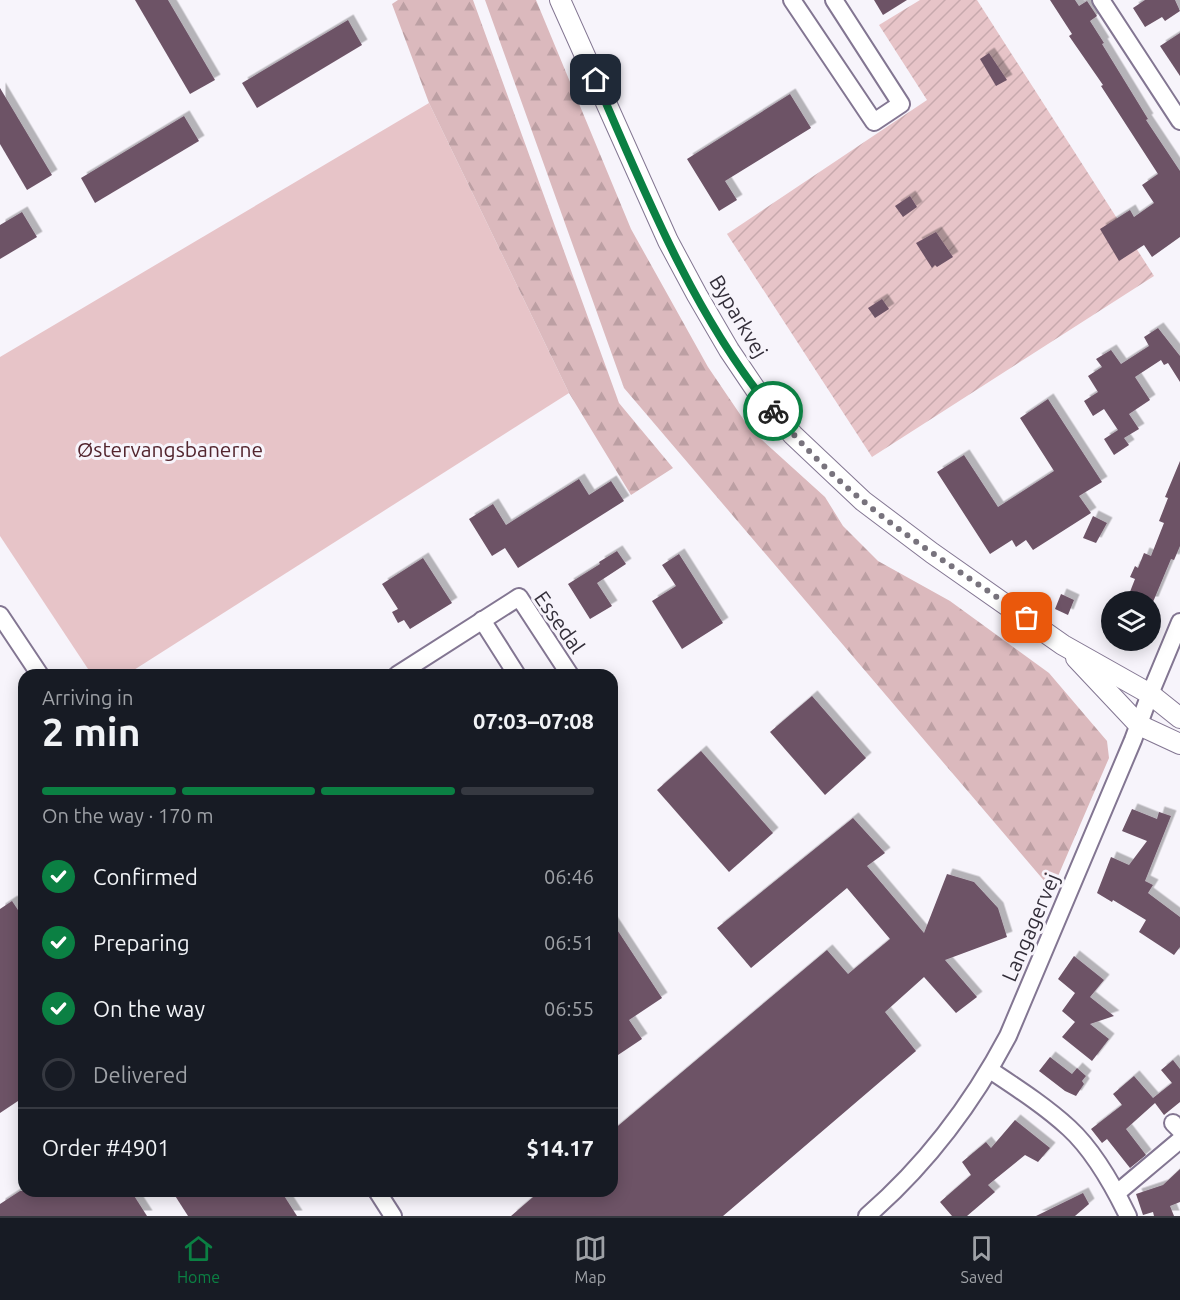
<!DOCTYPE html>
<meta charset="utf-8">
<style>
:root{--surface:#171b24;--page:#20242c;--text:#f1f3f6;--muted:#9ea1a6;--line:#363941;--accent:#0b8043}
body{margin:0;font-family:Ubuntu,sans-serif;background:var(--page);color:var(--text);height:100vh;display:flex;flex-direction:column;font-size:22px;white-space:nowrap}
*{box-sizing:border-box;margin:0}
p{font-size:20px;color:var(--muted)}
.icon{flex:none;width:33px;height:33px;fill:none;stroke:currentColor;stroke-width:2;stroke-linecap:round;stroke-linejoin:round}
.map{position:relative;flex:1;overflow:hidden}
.drawer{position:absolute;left:18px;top:669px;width:600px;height:528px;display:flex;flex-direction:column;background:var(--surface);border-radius:18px;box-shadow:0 3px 15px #0003}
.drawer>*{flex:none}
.tools{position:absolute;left:1101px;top:591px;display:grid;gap:12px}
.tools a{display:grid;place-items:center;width:60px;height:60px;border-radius:50%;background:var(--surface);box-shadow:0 3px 15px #0003;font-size:30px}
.pin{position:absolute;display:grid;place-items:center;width:51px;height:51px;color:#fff;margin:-26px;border-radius:12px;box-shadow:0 3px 9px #0006}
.courier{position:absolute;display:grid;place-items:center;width:60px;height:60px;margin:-30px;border:4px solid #0b8043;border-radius:50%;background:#fff;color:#222;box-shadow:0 2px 8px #0007}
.headline em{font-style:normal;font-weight:700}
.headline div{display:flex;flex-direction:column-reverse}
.headline{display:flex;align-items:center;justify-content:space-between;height:102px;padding:0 24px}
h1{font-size:39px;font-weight:700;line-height:45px}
.bar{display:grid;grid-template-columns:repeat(4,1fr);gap:9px 6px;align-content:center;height:72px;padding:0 24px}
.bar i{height:8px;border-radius:4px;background:var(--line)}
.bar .active{background:var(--accent)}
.bar p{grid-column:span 4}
.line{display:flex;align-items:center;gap:15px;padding:0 24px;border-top:2px solid var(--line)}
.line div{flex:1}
ol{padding:0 24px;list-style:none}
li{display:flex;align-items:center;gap:18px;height:66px}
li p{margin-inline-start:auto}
li .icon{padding:6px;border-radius:50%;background:var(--accent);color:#fff;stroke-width:4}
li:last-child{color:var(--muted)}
li i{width:33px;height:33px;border:3px solid var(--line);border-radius:50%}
.dock{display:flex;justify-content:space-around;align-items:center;height:84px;border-top:2px solid var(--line);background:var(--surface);font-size:16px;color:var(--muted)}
.dock a{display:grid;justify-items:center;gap:3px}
.dock .active{color:var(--accent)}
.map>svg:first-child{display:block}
.green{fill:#e7c4c8}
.forest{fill:url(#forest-firs)}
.garden{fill:url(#garden-furrows)}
.building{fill:#6d5366;filter:url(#shadow)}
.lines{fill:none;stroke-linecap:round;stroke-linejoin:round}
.minor-casing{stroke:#837692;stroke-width:20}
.tertiary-casing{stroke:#837692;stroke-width:22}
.minor{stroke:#fff;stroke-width:16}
.tertiary{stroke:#fff;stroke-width:20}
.done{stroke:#78737d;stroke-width:6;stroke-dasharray:0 10.8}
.route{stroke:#0b8043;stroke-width:8}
.labels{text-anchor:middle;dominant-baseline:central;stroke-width:6;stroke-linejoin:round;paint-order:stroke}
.street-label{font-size:21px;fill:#332e39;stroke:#f7f4fb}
.park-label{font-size:21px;fill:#53252e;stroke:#f7f4fb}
</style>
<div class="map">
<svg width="1180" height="1216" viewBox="0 0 1180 1216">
<defs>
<pattern id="forest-firs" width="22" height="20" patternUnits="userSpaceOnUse" patternTransform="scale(1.5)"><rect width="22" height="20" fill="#dbb9bd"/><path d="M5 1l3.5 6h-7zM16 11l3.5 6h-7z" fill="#bc9fa3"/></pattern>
<pattern id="garden-furrows" width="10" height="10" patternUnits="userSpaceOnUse" patternTransform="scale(1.5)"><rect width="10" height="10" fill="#e7c4c8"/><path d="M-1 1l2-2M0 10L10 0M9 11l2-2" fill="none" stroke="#c7a9ad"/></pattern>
<filter id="shadow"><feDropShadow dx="5.5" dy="-5.5" stdDeviation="0" flood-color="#0004"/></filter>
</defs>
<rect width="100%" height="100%" fill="#f7f4fb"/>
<path class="green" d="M 429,103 L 569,393 L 126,675 L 92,675 L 0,536 L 0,357 Z"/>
<g class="forest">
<path d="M 398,0 L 473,0 L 619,403 L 673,468 L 631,495 L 569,393 L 429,103 L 392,4 Z"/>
<path d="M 485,0 L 536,0 L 631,229 L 708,367 L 750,429 L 825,497 L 843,526 L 878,561 L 950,601 L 1049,673 L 1107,741 L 1109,758 L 1052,890 L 624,388 Z"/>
</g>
<path class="garden" d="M 920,0 L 977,0 L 1154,276 L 872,457 L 727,234 L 927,100 L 879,25 Z"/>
<g class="building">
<path d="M 135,0 L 168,0 L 215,80 L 190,94 Z"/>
<path d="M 874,0 L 907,0 L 883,15 Z"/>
<path d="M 1050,0 L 1075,0 L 1079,6 L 1087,1 L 1097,16 L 1090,21 L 1104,43 L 1102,44 L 1148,119 L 1146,120 L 1180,171 L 1180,237 L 1152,257 L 1144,245 L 1119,261 L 1100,229 L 1130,210 L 1134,217 L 1154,203 L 1142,185 L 1158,174 L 1101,86 L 1103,85 L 1069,36 L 1072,34 Z"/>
<path d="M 1145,0 L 1175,0 L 1180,11 L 1165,21 L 1162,17 L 1145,27 L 1133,8 Z"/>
<path d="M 348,20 L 362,45 L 257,108 L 242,83 Z"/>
<path d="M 1180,33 L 1180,76 L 1160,46 Z"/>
<path d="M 989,53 L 1007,80 L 996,86 L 980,59 Z"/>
<path d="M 0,88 L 52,175 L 27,190 L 0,144 Z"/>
<path d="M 790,94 L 811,128 L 725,181 L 737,200 L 719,211 L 687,159 Z"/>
<path d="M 184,116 L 199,141 L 95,203 L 81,178 Z"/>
<path d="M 910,196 L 917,207 L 903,217 L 895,206 Z"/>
<path d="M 22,212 L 37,237 L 0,259 L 0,225 Z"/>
<path d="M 936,232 L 953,257 L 937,267 L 935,265 L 932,268 L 916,243 Z"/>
<path d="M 882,299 L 889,309 L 875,318 L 868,308 Z"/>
<path d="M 1158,328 L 1180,356 L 1180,382 L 1168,363 L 1164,365 L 1161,360 L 1135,377 L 1150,400 L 1129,414 L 1139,429 L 1124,438 L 1129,445 L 1114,455 L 1104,439 L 1118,430 L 1104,409 L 1093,416 L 1084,401 L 1098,392 L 1088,376 L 1102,367 L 1096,359 L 1111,350 L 1121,364 L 1149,346 L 1144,337 Z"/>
<path d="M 1048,399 L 1102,482 L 1079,496 L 1091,513 L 1033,550 L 1026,540 L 1016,547 L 1012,540 L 990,554 L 937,472 L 964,455 L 998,507 L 1054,471 L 1020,418 Z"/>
<path d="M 1180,461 L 1180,546 L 1174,560 L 1171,559 L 1153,602 L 1126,602 L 1135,579 L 1130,577 L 1135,566 L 1138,568 L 1144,553 L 1151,556 L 1164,523 L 1159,521 L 1168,498 L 1165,497 Z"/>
<path d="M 579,479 L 589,495 L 611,481 L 624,501 L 518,568 L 505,548 L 492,556 L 469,519 L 493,504 L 506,525 Z"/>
<path d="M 1093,516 L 1107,523 L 1096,543 L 1083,538 Z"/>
<path d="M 617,551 L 626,564 L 597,583 L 612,606 L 590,619 L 568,584 L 600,564 L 599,562 Z"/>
<path d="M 679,554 L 723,623 L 682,649 L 652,601 L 676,586 L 662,565 Z"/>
<path d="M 423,558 L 452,603 L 410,629 L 404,620 L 398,623 L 392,612 L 398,609 L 382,584 Z"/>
<path d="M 1061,594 L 1074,600 L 1068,615 L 1055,609 Z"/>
<path d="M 812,696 L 866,758 L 825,795 L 770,732 Z"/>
<path d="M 701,751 L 773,833 L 729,872 L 657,790 Z"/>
<path d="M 1132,809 L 1157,819 L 1159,812 L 1171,816 L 1145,881 L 1153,885 L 1148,893 L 1180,917 L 1180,947 L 1174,955 L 1139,932 L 1146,920 L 1113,900 L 1112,902 L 1097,893 L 1111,857 L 1129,865 L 1147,841 L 1122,831 Z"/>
<path d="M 853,818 L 885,853 L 867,866 L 924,933 L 947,874 L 974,882 L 998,908 L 1007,937 L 945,960 L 977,997 L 956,1013 L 924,977 L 885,1012 L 916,1051 L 723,1216 L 511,1216 L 540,1191 L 612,1191 L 612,1131 L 827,950 L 848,974 L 890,939 L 847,888 L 751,968 L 717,928 Z"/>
<path d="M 12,901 L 24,919 L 24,1097 L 0,1113 L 0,909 Z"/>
<path d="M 612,922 L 662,998 L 629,1020 L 642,1039 L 612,1059 Z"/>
<path d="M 1074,956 L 1104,980 L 1090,997 L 1114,1016 L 1090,1024 L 1109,1039 L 1092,1061 L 1062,1037 L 1075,1022 L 1062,1011 L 1075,993 L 1058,979 Z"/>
<path d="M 1050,1057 L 1072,1074 L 1077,1068 L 1086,1076 L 1082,1081 L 1084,1084 L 1076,1096 L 1065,1091 L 1039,1071 Z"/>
<path d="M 1173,1060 L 1180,1069 L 1180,1102 L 1164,1115 L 1155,1103 L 1126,1129 L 1146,1155 L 1130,1168 L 1107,1139 L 1102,1143 L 1091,1129 L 1122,1105 L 1113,1094 L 1134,1076 L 1153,1098 L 1172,1083 L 1161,1070 Z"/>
<path d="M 1015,1120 L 1050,1148 L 1038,1162 L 1025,1155 L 988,1185 L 995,1192 L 967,1216 L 952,1216 L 940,1202 L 971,1175 L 962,1162 L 986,1142 L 991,1148 Z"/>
<path d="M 1180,1169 L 1180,1202 L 1170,1206 L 1174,1216 L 1154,1216 L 1153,1212 L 1143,1215 L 1136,1194 L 1163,1185 Z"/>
<path d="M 20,1191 L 131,1191 L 147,1216 L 0,1216 L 0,1204 Z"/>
<path d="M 172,1191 L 281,1191 L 297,1216 L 188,1216 Z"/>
<path d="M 1083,1193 L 1089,1204 L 1075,1216 L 1036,1216 Z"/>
</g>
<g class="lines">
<g class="minor-casing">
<g id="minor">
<path d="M 792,0 L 874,122 L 901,104 L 834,0"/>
<path d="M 1101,0 L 1180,121"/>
<path d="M 0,615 L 40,675"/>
<path d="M 482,620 L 517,675"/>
<path d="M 397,675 L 519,597 L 570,675"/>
<path d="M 990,1070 C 1017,1088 1045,1106 1069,1128 C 1094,1151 1113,1185 1128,1216"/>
<path d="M 1173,1123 L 1180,1130"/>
<path d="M 377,1191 L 393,1216"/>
<path d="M 1117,1193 L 1180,1140"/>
<path d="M 867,1216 C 926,1165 972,1104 1008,1036 L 1133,740 L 1150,694 L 1180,622"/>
</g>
</g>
<g class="tertiary-casing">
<g id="tertiary">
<path d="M 560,0 L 668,241 L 697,295 L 729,350 L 758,393 L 793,435 L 863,501 L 932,553 L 1063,645 L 1150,694 L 1180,718"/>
<path d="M 1076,658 L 1139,725 L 1180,744"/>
</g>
</g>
<use href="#minor" class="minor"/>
<use href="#tertiary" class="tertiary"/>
</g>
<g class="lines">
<path class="done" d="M 773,411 C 800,443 830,474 863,501 C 915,544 972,579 1027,618"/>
<path class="route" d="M 596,80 C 643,189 696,320 773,411"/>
</g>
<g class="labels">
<g class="street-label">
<text transform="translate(739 316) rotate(59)">Byparkvej</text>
<text transform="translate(560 622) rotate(55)">Essedal</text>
<text transform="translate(1030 927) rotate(-67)">Langagervej</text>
</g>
<g class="park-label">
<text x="170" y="449">Østervangsbanerne</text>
</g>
</g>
</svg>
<div class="tools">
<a><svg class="icon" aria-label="layers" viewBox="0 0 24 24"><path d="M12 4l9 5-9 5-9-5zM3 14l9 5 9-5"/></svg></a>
</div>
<div class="pin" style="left:1027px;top:618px;background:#ea580c"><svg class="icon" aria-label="bag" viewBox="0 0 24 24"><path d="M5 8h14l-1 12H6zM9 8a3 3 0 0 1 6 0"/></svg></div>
<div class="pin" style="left:596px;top:80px;background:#1f2937"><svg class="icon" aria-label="home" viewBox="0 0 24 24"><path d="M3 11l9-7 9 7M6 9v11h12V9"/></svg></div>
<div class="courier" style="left:773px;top:411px"><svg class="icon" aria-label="bike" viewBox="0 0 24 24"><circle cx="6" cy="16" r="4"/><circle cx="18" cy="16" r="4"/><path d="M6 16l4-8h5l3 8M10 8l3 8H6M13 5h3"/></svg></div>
<section class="drawer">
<div class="headline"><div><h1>2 min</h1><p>Arriving in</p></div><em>07:03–07:08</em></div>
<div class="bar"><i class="active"></i><i class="active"></i><i class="active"></i><i></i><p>On the way · 170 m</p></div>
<ol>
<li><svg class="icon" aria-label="check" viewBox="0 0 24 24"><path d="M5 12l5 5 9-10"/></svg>Confirmed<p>06:46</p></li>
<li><svg class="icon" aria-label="check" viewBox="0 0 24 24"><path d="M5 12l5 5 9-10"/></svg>Preparing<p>06:51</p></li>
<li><svg class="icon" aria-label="check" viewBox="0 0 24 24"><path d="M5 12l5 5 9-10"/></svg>On the way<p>06:55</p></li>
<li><i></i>Delivered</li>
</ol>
<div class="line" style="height:78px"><div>Order #4901</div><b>$14.17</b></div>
</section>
</div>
<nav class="dock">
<a class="active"><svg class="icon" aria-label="home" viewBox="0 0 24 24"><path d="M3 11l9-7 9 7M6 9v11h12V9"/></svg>Home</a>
<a><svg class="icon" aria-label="map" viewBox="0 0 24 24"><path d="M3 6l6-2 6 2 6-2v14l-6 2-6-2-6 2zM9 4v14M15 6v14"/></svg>Map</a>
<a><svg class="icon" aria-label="saved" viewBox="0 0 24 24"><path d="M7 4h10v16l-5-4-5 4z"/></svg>Saved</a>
</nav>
